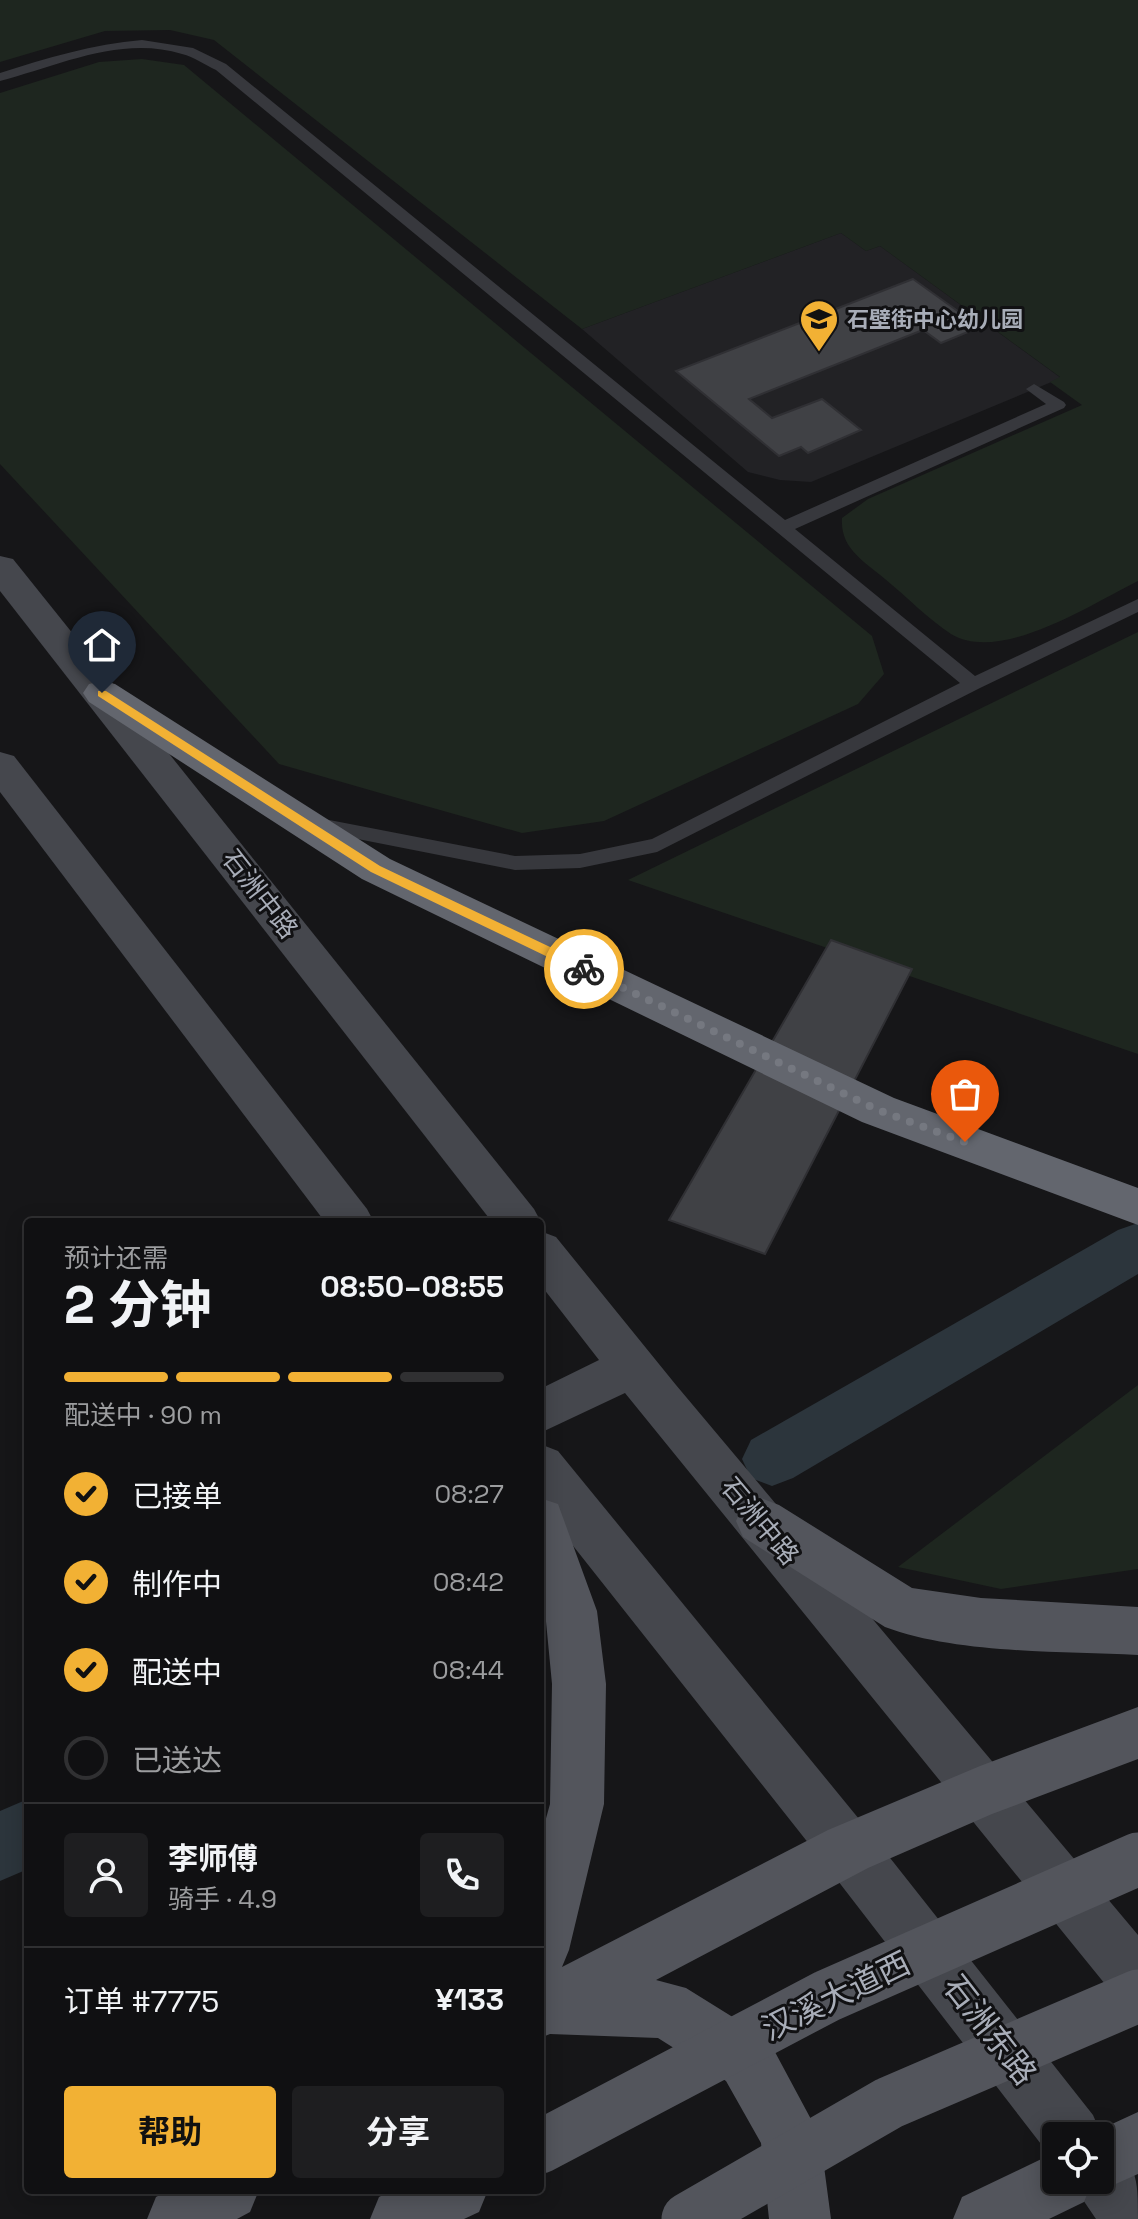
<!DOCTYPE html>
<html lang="zh">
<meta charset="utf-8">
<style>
:root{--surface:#101012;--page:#1e1e20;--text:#f1f3f6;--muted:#9c9d9f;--line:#303032;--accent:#f2b134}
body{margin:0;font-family:"Space Grotesk","Noto Sans SC",sans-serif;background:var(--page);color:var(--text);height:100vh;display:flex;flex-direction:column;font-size:30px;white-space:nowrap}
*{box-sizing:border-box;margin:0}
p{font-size:26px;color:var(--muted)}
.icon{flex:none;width:44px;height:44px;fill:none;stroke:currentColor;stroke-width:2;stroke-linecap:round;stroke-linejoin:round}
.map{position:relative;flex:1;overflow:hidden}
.details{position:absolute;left:24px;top:1218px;width:520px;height:976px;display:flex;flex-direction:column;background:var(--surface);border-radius:8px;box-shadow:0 4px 20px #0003,0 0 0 2px var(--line)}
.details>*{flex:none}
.buttons{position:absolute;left:1042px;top:2122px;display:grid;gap:16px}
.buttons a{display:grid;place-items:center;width:72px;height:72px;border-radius:8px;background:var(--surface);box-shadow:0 4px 20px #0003,0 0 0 2px var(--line);font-size:40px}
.pin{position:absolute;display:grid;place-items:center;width:68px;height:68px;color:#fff;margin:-82px -34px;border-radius:50% 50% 50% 0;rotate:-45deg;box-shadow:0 0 8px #0007}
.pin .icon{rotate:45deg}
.courier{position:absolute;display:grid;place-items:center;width:80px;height:80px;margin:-40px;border:6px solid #f2b134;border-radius:50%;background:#fff;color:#222;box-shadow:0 2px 10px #0007}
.summary em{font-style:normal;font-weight:700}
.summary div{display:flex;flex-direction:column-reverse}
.summary{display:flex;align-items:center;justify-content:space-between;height:136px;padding:0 40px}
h1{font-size:52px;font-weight:700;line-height:60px}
.bar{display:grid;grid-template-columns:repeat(4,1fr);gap:12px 8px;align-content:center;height:96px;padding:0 40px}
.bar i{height:10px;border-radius:6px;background:var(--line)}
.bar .current{background:var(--accent)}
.bar p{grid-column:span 4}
.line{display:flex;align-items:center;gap:20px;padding:0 40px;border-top:2px solid var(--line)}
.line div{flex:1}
.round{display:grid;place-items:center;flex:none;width:84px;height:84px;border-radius:8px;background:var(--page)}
ol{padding:0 40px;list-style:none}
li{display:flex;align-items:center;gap:24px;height:88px}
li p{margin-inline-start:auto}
li .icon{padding:8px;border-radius:50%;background:var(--accent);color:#111;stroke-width:4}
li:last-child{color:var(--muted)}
li i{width:44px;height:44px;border:4px solid var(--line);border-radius:50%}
.primary-button{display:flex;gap:16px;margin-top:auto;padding:16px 40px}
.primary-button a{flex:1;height:92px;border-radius:8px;background:var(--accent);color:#111;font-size:32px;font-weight:700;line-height:92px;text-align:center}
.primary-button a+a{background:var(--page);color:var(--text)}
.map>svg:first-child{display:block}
.built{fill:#222225}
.green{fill:#1e261f}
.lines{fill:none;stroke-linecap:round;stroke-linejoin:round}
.canal{fill:#2c353c;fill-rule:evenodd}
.building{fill:#404145;stroke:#303034;stroke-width:2}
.service{fill:#37383d;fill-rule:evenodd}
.secondary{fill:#45474d;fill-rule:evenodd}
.primary{fill:#53555c;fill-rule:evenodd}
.motorway{fill:#63666e;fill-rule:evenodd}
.primary-bridge{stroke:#53555c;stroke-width:53}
.route{fill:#f2b134}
.done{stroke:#757880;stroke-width:8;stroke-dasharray:0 14.4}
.labels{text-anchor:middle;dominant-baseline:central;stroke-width:6;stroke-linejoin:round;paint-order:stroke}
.far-poi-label{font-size:22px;font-weight:bold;fill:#a8adb8;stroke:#111113;text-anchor:start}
.street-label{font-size:26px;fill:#a8adb8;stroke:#111113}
.near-street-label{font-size:32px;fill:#a8adb8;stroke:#111113}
</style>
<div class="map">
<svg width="1138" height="2219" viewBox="0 0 1138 2219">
<rect width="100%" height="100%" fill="#161618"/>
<path class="built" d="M 841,233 L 866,251 L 880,246 L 1061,378 L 811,482 L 780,480 L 748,472 L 582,329 Z"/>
<g class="green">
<path d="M 0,0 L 1138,0 L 1138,581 C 1091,604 1001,664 951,634 C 928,619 907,597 885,579 C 864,561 840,549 842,518 L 868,499 L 1082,405 L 1050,382 L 1060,377 L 880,246 L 866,251 L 841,233 L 582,329 L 214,40 L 170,30 L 105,31 L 0,62 Z"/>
<path d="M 142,59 L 184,65 L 872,636 L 884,674 L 858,704 L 604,821 L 522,833 L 394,797 L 279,764 L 0,464 L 0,93 L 99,62 Z"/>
<path d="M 1138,632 L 1138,1054 L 628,880 Z"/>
<path d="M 1138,1385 L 1138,1569 L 1001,1589 L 898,1567 Z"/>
</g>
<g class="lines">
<g class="canal">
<path d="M 1138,1223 L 1138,1274 L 793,1478 L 772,1486 L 751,1478 L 742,1459 L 751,1440 L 1118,1230 Z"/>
<path d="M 28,1799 L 28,1869 L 0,1881 L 0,1811 Z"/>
</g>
</g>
<g class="building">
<path d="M 913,279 L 980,327 L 941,343 L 923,330 L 749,399 L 772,418 L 822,399 L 861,430 L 808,453 L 801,447 L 779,456 L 676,371 Z"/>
<path d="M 831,940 L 912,969 L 765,1254 L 669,1220 Z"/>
</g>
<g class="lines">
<path class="service" d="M 142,40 L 193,48 L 226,64 L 785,520 L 1046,404 L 1026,389 L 1034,384 L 1064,402 L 1066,405 L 1064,408 L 795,529 L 975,676 L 1138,599 L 1138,612 L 980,688 L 657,852 L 580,868 L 515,870 L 312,830 L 309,825 L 319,818 L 515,856 L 580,854 L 652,839 L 960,683 L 216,70 C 205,65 194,57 182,54 C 121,35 58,66 0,81 L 0,73 C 47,58 93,44 142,40 Z"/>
<g class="secondary">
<path d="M 0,556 L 13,559 L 534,1209 L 541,1222 L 540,1224 L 492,1222 L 0,591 Z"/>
<path d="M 0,752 L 14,756 L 367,1209 L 374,1222 L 325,1222 L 0,792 Z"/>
<path d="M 540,1231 L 556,1237 L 676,1385 L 1138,1935 L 1138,2009 L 1118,2000 L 625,1393 L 540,1433 L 540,1389 L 599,1360 L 540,1284 Z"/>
<path d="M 540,1444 L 558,1451 L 868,1830 L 1093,2115 L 1102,2136 L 1100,2141 L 1100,2136 L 1056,2136 L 1056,2159 L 1051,2157 L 828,1868 L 540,1504 Z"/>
<path d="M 1100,2143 C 1138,2161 1138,2177 1138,2219 L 1096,2219 L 1079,2194 L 1073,2180 L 1100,2180 Z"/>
</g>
<g class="primary">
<path d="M 540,1498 L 558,1504 L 597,1611 L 606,1684 L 604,1804 L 569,1950 L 562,1967 L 828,1830 L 980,1766 L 1138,1707 L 1138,1759 L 992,1814 L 868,1868 L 656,1980 L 686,1988 L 768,2039 L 820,2136 L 831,2219 L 769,2219 L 761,2143 L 726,2081 L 658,2038 L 550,2034 L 540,2038 L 540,1840 L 550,1804 L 552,1684 L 545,1611 L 540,1596 Z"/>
<path d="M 761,1498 L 779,1505 L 912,1588 L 981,1598 L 1138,1607 L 1138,1655 C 1061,1651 957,1654 885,1627 L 743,1537 L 736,1521 L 743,1505 Z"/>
<path d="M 1138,2112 L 1138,2174 L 1100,2191 L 1090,2187 L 1084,2202 L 1049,2219 L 953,2219 L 962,2197 L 1056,2152 L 1056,2180 L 1100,2180 L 1100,2136 L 1086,2136 Z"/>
<path d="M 169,2190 L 259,2190 L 250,2212 L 237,2219 L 147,2219 L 156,2197 Z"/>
<path d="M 393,2190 L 488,2190 L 479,2212 L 464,2219 L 370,2219 L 379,2197 Z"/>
</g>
<path class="motorway" d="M 102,681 L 115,684 L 390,859 L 894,1098 L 1138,1188 L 1138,1225 L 862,1122 L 362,879 L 89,702 L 83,693 L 89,684 Z"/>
<g class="primary-bridge">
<path d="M 540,2147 L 827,1996 L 1138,1859"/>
<path d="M 688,2219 L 889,2103 L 1138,1996"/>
</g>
</g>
<path class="route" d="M 98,691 L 106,691 L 380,866 L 588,965 L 588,972 L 579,972 L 371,872 L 98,696 Z"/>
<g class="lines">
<path class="done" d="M 584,969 L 878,1110 L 965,1142"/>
</g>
<defs>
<g id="school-pin" transform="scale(2)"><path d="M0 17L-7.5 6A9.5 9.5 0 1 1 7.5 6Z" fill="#f2b134" stroke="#111113"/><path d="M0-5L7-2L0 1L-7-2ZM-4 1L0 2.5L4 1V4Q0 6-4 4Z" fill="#111"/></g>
</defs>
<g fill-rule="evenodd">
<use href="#school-pin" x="819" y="319"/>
</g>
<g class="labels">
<g class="far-poi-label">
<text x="847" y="319">石壁街中心幼儿园</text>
</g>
<g class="street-label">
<text transform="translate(260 894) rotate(52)">石洲中路</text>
<text transform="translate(760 1521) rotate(50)">石洲中路</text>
</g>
<g class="near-street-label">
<text transform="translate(836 1996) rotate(-26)">汉溪大道西</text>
<text transform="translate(990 2030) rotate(52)">石洲东路</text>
</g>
</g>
</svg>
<div class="buttons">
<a><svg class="icon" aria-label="locate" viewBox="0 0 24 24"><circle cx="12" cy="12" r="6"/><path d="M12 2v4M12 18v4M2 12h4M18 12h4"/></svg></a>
</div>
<div class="pin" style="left:965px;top:1142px;background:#ea580c"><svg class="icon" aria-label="bag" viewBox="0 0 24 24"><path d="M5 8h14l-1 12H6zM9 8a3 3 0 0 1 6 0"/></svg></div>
<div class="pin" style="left:102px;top:693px;background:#1f2937"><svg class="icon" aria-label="home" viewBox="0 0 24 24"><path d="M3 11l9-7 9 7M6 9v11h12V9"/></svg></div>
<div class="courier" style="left:584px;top:969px"><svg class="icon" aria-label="bike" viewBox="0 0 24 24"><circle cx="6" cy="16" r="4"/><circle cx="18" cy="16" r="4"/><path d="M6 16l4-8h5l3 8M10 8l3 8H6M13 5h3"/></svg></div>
<section class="details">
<div class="summary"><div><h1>2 分钟</h1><p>预计还需</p></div><em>08:50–08:55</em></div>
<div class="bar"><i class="current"></i><i class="current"></i><i class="current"></i><i></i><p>配送中 · 90 m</p></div>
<ol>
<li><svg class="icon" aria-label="check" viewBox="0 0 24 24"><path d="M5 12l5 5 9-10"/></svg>已接单<p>08:27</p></li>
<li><svg class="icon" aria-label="check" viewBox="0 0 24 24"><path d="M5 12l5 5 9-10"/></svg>制作中<p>08:42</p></li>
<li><svg class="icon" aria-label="check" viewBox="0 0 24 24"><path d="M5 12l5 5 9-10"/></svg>配送中<p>08:44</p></li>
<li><i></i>已送达</li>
</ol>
<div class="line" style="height:144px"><a class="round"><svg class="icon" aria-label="person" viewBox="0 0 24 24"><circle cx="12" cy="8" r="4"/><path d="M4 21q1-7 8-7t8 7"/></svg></a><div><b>李师傅</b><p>骑手 · 4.9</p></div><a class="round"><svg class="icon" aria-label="phone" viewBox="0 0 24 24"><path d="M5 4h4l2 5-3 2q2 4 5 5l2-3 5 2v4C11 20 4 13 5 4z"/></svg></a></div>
<div class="line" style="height:104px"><div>订单 #7775</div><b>¥133</b></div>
<div class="primary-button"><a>帮助</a><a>分享</a></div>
</section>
</div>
